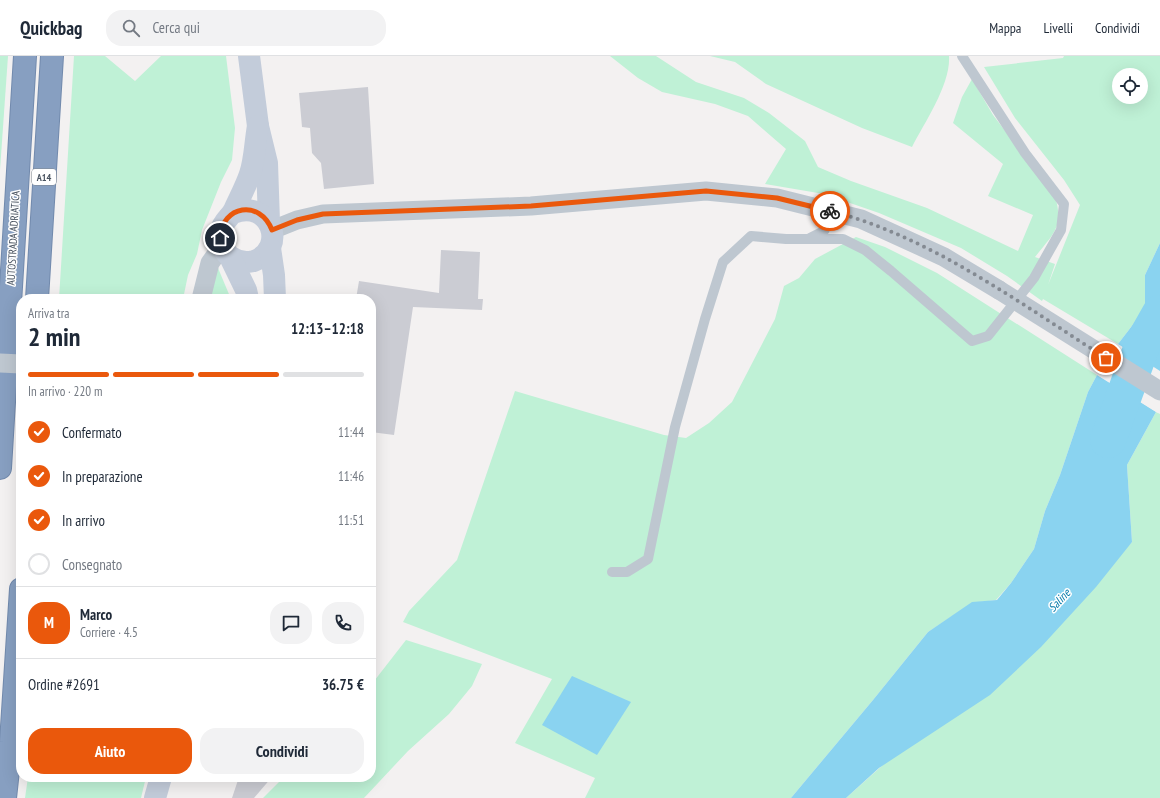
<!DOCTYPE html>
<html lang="it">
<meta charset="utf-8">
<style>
:root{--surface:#fff;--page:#f2f2f3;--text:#1f2937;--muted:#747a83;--line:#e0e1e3;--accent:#ea580c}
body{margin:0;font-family:"PT Sans Narrow",sans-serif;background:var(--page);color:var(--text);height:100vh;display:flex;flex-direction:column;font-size:15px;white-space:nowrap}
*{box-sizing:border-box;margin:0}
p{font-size:13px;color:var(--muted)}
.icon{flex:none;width:22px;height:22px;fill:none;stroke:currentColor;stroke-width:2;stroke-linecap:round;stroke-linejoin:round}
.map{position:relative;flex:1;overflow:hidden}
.side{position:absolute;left:16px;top:238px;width:360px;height:488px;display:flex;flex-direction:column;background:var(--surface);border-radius:16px;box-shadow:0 4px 16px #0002}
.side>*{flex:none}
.tools{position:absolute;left:1112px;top:12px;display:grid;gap:8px}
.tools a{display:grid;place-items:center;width:36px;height:36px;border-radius:50%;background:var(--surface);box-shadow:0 4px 16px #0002;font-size:20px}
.pin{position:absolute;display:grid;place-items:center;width:34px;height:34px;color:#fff;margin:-17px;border:2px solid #fff;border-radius:50%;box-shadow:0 1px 4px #0007}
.courier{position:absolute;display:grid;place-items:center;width:40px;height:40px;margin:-20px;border:3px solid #ea580c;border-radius:50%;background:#fff;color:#222;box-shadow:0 1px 5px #0007}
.headline em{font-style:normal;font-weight:700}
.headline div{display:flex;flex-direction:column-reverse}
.headline{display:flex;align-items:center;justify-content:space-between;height:68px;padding:0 12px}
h1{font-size:26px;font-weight:700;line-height:30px}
.bar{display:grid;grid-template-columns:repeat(4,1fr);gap:6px 4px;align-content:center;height:48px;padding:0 12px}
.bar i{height:5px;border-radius:3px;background:var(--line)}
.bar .selected{background:var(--accent)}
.bar p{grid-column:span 4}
.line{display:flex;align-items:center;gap:10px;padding:0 12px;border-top:1px solid var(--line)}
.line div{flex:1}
.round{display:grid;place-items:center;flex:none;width:42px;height:42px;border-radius:16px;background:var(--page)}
ol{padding:0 12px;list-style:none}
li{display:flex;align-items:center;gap:12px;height:44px}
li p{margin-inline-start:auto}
li .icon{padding:4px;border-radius:50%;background:var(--accent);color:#fff;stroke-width:4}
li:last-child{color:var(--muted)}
li i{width:22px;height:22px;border:2px solid var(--line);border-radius:50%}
.primary-button{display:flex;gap:8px;margin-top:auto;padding:8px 12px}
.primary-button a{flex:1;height:46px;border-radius:16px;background:var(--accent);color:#fff;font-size:16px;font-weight:700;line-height:46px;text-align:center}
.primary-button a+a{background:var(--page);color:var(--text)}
header{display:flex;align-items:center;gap:24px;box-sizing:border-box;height:56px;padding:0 20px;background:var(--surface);border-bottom:1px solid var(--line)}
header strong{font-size:19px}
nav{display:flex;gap:22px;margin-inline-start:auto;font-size:14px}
.search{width:280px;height:36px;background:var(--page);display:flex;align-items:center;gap:10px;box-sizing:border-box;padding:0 14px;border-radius:16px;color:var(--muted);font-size:15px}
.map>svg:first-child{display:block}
.green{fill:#bff1d6;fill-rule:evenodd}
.water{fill:#8ad3f0}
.pier{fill:#f3f1f1}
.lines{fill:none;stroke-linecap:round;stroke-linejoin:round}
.river{stroke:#8ad3f0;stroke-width:36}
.building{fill:#cbccd3}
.motorway-casing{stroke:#728aad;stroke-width:24}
.service{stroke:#bec7d0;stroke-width:10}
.minor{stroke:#bec7d0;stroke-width:19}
.secondary{stroke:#c3ccda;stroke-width:22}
.motorway{stroke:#879fc1;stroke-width:22}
.minor-bridge{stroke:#bec7d0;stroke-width:19}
.done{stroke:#848a92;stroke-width:4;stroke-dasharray:0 7.2}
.route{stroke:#ea580c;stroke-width:5}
.labels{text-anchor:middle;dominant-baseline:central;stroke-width:3;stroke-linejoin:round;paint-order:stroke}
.shield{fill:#fff;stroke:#7f868f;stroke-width:1}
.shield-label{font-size:10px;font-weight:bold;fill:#48525f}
.street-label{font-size:11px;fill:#48525f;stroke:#fff}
.water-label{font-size:12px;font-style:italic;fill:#087cab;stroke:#fff}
</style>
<header>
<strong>Quickbag</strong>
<div class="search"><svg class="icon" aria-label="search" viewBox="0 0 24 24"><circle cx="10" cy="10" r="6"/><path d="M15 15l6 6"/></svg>Cerca qui</div>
<nav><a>Mappa</a><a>Livelli</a><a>Condividi</a></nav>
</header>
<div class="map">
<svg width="1160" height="742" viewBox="0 0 1160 742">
<rect width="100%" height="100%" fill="#f3f1f1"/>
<g class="green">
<path d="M 0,0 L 8,0 L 0,114 Z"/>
<path d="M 74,0 L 105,0 L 135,25 L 161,0 L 226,0 L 235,72 L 232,104 L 221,126 L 202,174 L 197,198 L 188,219 L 183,243 L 59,243 Z"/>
<path d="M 610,0 L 656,0 L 696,26 L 744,42 L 769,57 L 805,85 L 818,111 L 851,125 L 927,152 L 1018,195 L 1033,159 L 988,140 L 1003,108 L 953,67 L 962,41 L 972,23 L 993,59 L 1055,140 C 1064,171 1054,177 1035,201 L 1055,208 L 1048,229 L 1080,149 L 1064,124 L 1015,62 L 984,11 L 1063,2 L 1064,0 L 1160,0 L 1160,187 L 1145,219 L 1145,253 L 1118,288 L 1043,243 L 1042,245 L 1007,220 L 961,192 L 879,157 L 824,138 L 765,128 L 786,93 L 748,60 L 715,48 L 662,36 L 638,22 ZM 1119,19 L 1141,19 L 1141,41 L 1119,41 Z"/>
<path d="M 710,0 L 949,0 C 951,28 925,66 912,91 L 862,72 L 766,28 L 735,6 Z"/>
<path d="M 856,181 L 885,191 L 937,217 L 1097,319 L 1088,336 L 1060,419 L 1045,455 L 1034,493 L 1011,527 L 996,544 L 972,547 L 928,576 L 873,644 L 791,742 L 585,742 L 595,722 L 515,687 L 552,623 L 403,566 L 409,555 L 457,504 L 515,335 L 664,379 L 686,382 L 709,367 L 732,346 L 775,263 L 784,230 L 799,222 L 815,203 Z"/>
<path d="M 218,212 L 231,243 L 210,243 Z"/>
<path d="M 1156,356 L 1160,358 L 1160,742 L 846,742 L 1132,486 L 1127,409 Z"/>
<path d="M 406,584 L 482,608 L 472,630 L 449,658 L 408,695 L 364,742 L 263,742 L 284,721 L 371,721 L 371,629 Z"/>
<path d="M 28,721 L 146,721 L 141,742 L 25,742 Z"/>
</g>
<g class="water">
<path d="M 1160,187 L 1160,315 L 1118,288 L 1145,253 L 1145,219 Z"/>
<path d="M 1097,319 L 1156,356 L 1127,409 L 1132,486 L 1096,531 L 1041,591 L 990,639 L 879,712 L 846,742 L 791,742 L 873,644 L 928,576 L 972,546 L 997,544 L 1011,527 L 1034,493 L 1045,455 L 1060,419 L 1088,336 Z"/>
<path d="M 572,620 L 631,646 L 597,699 L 542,669 Z"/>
</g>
<path class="pier" d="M 1098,317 L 1157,354 L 1158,357 L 1096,318 Z"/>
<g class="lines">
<path class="river" d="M 1108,384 L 1143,287 L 1160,257"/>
</g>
<g class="building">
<path d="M 368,31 L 374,128 L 324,133 L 321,107 L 312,97 L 310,72 L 302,71 L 299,37 Z"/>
<path d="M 441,194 L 480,196 L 478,243 L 483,243 L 482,254 L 413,251 L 394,379 L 371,376 L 371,243 L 356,243 L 359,225 L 439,237 Z"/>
<path d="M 239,721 L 272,721 L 254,742 L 232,742 Z"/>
</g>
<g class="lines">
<g class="motorway-casing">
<g id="motorway">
<path d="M 37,243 L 52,0"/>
<path d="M 0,412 L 25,0"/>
<path d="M 5,742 L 11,686 L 21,533"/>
</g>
</g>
<g class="service">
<path d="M 810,182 L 824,175 L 833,156"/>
<path d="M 612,516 L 627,516 L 648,503 L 675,371 L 705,263 L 723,206 L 751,180 L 786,183 L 843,183 L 865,194 L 891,215 L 972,285 L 988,280 L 1034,222 L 1061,174 L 1064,148 L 1025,97 L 962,0"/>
</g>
<g class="minor">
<path d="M 272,174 L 297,164 L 323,158 L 531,150 L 706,135 L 777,142 L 861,163 L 944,201 L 999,234"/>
<path d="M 201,243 L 210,207 L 222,190"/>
</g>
<g class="secondary">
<path d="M 249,0 L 258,70 L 267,107 L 269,166"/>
<path d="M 233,157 C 271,142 288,193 254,205 C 247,207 238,206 231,201 C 223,196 219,184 221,174 C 223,165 232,160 235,152 C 240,141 246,130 250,118 C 255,103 255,86 258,70"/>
<path d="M 270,192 L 274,219 L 275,243"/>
<path d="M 230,201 L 246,234 L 248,243"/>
<path d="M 155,742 L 161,721"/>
</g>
<use href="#motorway" class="motorway"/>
<g class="minor-bridge">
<path d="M 999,234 L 1160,335"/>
<path d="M 0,307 L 21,308"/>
</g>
</g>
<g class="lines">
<path class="done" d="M 830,155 C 928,179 1021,248 1106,302"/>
<path class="route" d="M 220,182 C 222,149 260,143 272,174 L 297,164 L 323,158 L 531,150 L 706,135 L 777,142 L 830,155"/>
</g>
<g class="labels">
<rect class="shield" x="32" y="113" width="24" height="16" rx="3"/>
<g class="shield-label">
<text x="44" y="121">A14</text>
</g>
<g class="street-label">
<text transform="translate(13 182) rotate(-87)">AUTOSTRADA ADRIATICA</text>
</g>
<g class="water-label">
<text transform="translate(1059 544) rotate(-47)">Saline</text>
</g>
</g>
</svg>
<div class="tools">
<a><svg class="icon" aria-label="locate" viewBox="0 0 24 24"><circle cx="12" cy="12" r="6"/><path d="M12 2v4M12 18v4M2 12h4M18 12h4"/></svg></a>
</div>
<div class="pin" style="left:1106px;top:302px;background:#ea580c"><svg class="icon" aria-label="bag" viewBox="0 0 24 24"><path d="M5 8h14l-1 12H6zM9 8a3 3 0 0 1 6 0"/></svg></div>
<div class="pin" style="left:220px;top:182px;background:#1f2937"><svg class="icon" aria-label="home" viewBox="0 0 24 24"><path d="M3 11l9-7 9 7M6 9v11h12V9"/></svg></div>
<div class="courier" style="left:830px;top:155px"><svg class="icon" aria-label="bike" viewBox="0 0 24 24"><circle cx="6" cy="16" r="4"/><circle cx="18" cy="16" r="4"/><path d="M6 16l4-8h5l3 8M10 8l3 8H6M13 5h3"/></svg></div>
<section class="side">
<div class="headline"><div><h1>2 min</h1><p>Arriva tra</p></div><em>12:13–12:18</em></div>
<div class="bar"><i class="selected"></i><i class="selected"></i><i class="selected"></i><i></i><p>In arrivo · 220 m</p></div>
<ol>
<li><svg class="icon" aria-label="check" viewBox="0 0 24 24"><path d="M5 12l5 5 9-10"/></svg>Confermato<p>11:44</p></li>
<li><svg class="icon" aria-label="check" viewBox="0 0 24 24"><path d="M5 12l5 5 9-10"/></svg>In preparazione<p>11:46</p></li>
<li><svg class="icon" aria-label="check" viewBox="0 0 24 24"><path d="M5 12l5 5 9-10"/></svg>In arrivo<p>11:51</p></li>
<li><i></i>Consegnato</li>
</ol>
<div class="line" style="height:72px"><b class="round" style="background:var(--accent);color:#fff">M</b><div><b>Marco</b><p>Corriere · 4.5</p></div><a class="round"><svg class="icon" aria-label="chat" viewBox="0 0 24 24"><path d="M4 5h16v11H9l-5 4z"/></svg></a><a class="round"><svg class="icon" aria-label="phone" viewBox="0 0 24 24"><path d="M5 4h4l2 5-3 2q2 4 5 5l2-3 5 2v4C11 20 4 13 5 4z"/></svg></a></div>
<div class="line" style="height:52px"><div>Ordine #2691</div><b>36.75 €</b></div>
<div class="primary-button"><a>Aiuto</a><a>Condividi</a></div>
</section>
</div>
